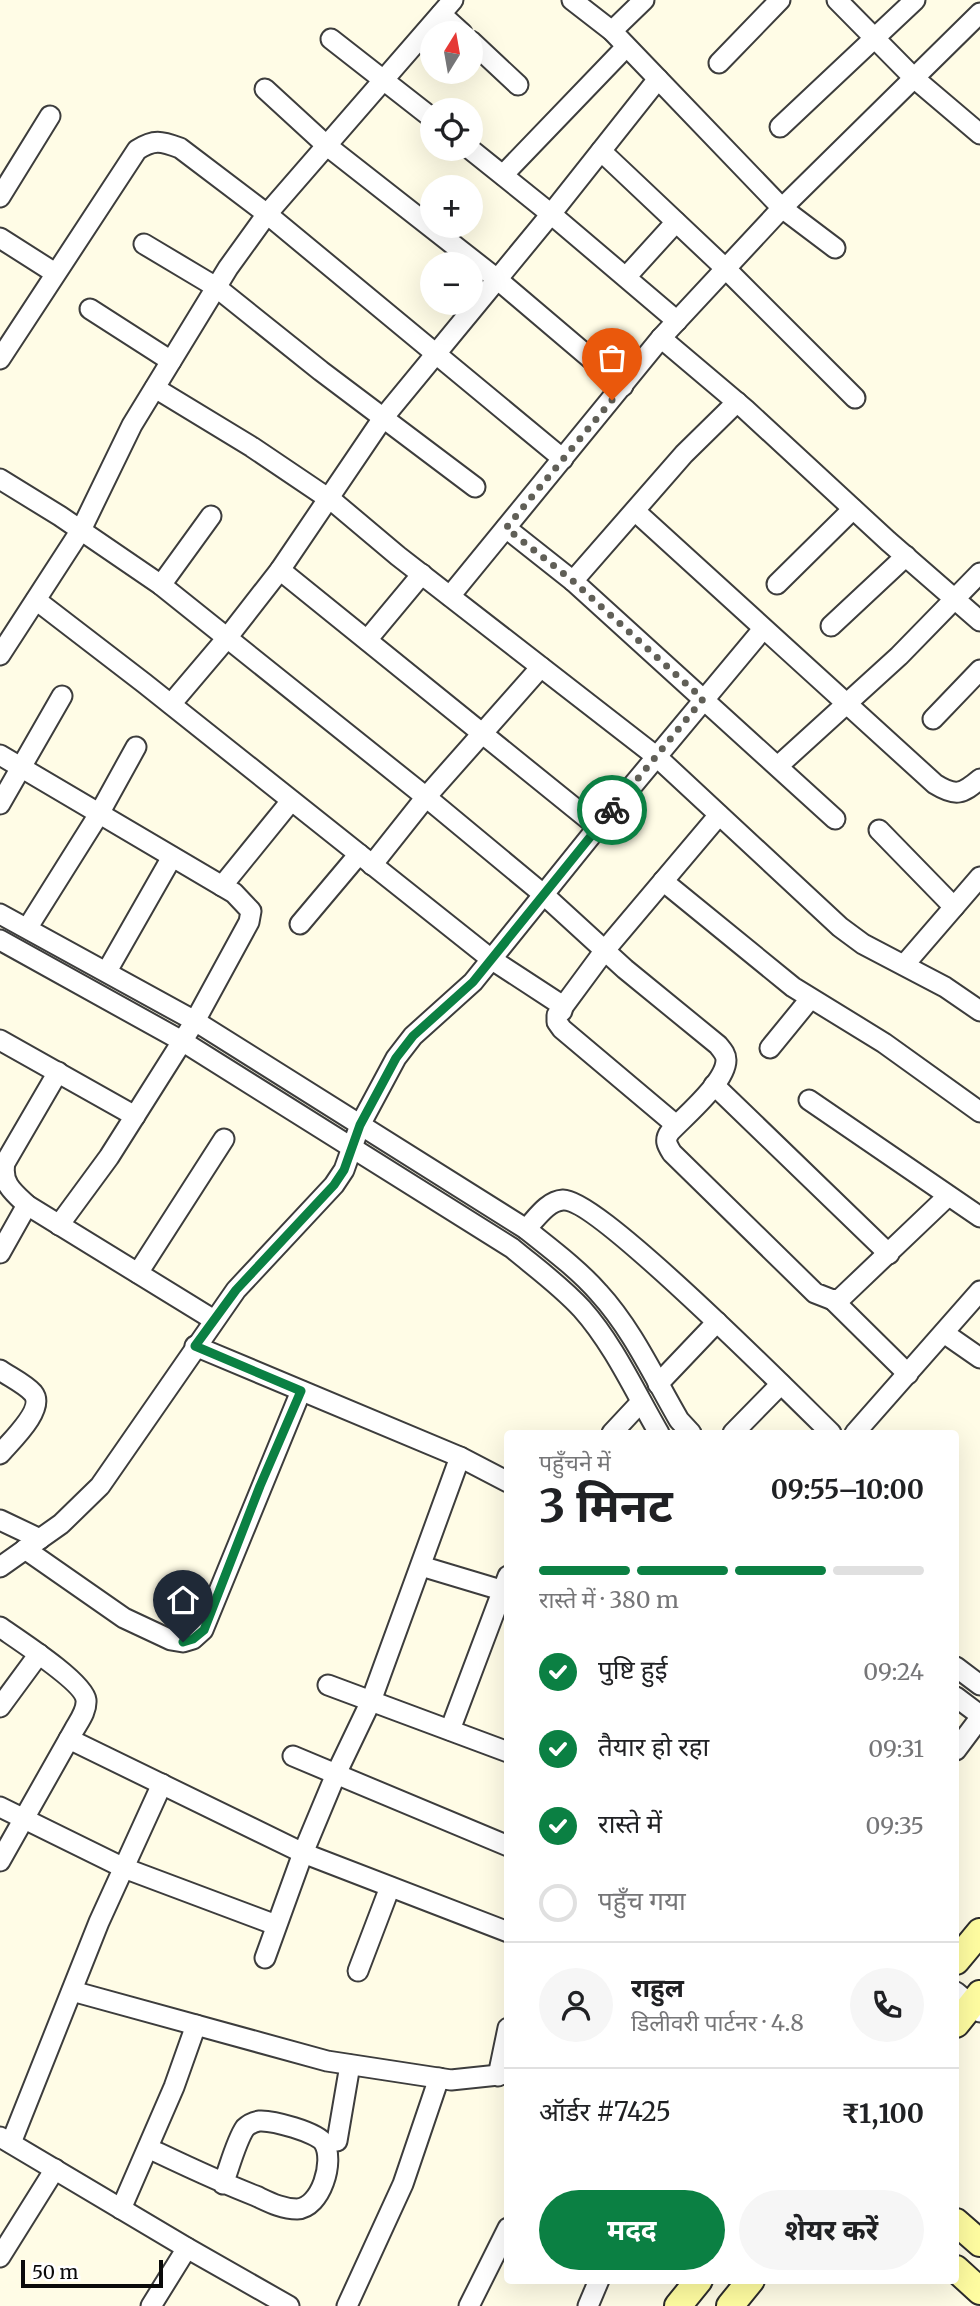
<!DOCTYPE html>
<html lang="hi">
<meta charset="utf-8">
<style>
:root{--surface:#fff;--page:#f6f6f6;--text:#202124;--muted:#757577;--line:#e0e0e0;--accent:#0b8043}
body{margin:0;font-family:Merriweather,"Noto Sans Devanagari",serif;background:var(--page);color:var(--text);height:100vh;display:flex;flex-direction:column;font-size:26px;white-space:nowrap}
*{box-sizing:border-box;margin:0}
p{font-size:23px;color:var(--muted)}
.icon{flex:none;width:38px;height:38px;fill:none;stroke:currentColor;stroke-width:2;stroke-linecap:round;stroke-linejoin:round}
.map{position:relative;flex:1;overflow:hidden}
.panel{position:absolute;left:504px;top:1430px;width:455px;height:854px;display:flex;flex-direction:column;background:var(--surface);border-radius:7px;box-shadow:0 7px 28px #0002}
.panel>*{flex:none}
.needle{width:46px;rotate:11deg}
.fabs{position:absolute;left:420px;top:21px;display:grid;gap:14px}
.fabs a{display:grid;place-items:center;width:63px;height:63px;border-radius:50%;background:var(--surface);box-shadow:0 7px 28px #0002;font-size:35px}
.scale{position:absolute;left:21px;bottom:18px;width:142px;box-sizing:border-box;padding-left:7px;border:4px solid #0a0a0a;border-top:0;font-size:19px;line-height:24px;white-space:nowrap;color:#0a0a0a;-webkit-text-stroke:5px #fff;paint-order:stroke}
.pin{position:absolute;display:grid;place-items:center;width:60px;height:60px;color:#fff;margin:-72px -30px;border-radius:50% 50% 50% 0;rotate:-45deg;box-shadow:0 0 7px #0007}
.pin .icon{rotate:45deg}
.courier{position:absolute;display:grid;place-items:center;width:70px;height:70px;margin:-35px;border:5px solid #0b8043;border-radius:50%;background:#fff;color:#222;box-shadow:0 2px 9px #0007}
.head em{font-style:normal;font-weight:700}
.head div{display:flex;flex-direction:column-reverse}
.head{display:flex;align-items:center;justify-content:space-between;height:119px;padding:0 35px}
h1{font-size:46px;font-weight:700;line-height:52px}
.bar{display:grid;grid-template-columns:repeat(4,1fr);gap:10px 7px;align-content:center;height:84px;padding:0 35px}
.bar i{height:9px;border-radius:5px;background:var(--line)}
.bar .active{background:var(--accent)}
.bar p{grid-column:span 4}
.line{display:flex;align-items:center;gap:18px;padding:0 35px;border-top:2px solid var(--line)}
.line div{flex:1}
.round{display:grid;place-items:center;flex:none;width:74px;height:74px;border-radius:37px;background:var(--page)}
ol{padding:0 35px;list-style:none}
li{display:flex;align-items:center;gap:21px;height:77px}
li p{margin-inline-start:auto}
li .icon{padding:7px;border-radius:50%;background:var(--accent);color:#fff;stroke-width:4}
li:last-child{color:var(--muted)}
li i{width:38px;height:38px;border:4px solid var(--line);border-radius:50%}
.button{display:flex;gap:14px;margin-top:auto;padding:14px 35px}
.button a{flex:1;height:80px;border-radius:42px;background:var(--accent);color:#fff;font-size:28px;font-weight:700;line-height:80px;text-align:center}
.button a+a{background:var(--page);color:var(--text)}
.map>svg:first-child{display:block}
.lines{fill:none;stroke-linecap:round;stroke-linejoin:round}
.street-casing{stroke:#3d3d3d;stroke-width:23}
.secondary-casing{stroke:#2c2c2c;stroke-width:30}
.street{stroke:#fff;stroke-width:19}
.secondary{stroke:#fffda1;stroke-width:26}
.done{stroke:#605f57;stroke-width:7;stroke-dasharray:0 12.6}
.route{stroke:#0b8043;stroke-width:9}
</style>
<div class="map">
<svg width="980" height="2306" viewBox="0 0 980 2306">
<rect width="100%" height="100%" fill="#fffce6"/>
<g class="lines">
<g class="street-casing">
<g id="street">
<path d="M 572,0 L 612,31 L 782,208 L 835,248"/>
<path d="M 837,0 L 914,78 L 980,134"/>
<path d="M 441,14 L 462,33"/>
<path d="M 612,31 L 644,0"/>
<path d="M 331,39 L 432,118"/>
<path d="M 471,41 L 518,85"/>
<path d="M 719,63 L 780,0"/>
<path d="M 265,89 L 326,145 L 497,279 L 623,386"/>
<path d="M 780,127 L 915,0"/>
<path d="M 470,149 L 551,214 L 677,321"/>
<path d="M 601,151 L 726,269 L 855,398"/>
<path d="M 503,175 L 626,47"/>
<path d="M 0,197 L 50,116"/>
<path d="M 0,238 L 55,273"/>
<path d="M 144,244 L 216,287 L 321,371 L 475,487"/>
<path d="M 626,277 L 676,222"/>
<path d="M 90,309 L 171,361"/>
<path d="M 661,338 L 745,409 L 888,541 L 980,621"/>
<path d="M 0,359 L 137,150 C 154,139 161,141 180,148 L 267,214 L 563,459"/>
<path d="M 155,388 L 252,447 L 335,503 L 398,556 L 657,757 L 840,927 L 863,944 L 945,987 L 980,1011"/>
<path d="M 0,479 L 60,516 L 161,585 L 426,797 L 543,894 L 625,969 L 718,1045 C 722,1050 726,1054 726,1060 C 726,1082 685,1116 670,1132 C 664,1140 667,1145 672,1153 L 815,1293 L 833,1300 L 841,1298 L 948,1196"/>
<path d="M 635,511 L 935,784 C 956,797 962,794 980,779"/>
<path d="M 506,528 L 573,581 L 835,819"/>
<path d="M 280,570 L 598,827"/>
<path d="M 573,581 L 684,454 L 737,402"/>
<path d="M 777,584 L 853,509"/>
<path d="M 161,585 L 211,516"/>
<path d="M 450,596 L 661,338 L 782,208 L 980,13"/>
<path d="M 36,600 L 144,683 L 491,959 L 563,1006 L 562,1011"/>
<path d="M 831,626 L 906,556"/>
<path d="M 367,640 L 422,574"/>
<path d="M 0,655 L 81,530 L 132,425 L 228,268 L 267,214 L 453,0"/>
<path d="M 171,704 L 227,638 L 280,570 L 383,418 L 551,214 L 658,79"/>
<path d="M 933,719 L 980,670"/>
<path d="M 0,755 L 234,893 L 251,911 L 249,922 L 195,1021 L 109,1157 L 59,1225"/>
<path d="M 778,766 L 899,656 L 980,573"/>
<path d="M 0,804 L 62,696"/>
<path d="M 879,830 L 954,907"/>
<path d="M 372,865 L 426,797 L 541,667"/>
<path d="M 663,881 L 793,987 L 884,1043 L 980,1112"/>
<path d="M 222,886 L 291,801"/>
<path d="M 0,914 L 195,1021 L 526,1229 C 551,1249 578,1269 599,1293 C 632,1329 654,1377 679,1420 L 691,1433"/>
<path d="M 300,924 L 359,854"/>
<path d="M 28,927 L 99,814 L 136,747"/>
<path d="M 0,940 L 182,1041 L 512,1248 C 536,1268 561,1286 582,1309 C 614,1345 635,1392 659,1433"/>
<path d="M 904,965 L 980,877"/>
<path d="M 107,971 L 172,857"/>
<path d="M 0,1040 L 135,1116"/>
<path d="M 770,1048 L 810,999"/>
<path d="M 58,1072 L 5,1163 C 1,1183 13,1192 27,1205 L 214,1320"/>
<path d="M 714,1085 L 889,1254"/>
<path d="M 809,1100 L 980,1217"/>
<path d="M 676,1125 L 562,1029 L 557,1022 L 557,1015 L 605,950 L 719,815"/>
<path d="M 526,1229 C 536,1219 547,1201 563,1200 C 597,1198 796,1399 831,1433"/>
<path d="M 0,1253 L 27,1205"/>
<path d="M 138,1273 L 224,1139"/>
<path d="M 833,1300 L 908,1374"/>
<path d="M 944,1333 L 980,1358"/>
<path d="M 195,1346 L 460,1457 L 508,1482"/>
<path d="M 0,1370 C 10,1377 25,1384 33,1393 C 46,1409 10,1442 0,1454"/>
<path d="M 658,1384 L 717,1322"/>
<path d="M 612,1433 L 641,1402"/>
<path d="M 733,1433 L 781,1384"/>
<path d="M 855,1433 L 980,1291"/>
<path d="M 0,1520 L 40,1539"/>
<path d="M 25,1549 L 124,1618 L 171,1640 L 183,1642 L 193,1639 L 203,1630 L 301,1391"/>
<path d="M 421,1566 L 501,1590"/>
<path d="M 0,1567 L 61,1524 L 100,1486 L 236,1290 L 334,1185 L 344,1170 L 360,1125 L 396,1058 L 413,1036 L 473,982 L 598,827 L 763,629"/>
<path d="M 0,1627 C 17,1639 84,1682 86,1700 C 87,1711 79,1721 74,1730 L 0,1861"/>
<path d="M 956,1667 L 980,1685"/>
<path d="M 328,1685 L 508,1752"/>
<path d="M 956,1697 L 980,1715"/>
<path d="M 0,1707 L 39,1654"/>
<path d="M 450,1730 L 508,1576"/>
<path d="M 69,1739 L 303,1853 L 508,1932"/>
<path d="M 956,1750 L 980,1718"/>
<path d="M 293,1756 L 508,1846"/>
<path d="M 0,1807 L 124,1868 L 276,1925"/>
<path d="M 265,1958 L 303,1853 L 336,1774 L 371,1701 L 460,1457"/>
<path d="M 358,1971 L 390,1887"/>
<path d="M 72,1991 L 327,2061 L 451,2080 L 508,2074"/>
<path d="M 956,1992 L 980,2012"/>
<path d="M 498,2076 L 508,2028"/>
<path d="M 0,2137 L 187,2248 L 289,2306"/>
<path d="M 337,2141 L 350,2065"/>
<path d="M 11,2143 L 99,1922 L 162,1784"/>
<path d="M 148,2148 C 184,2165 219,2182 256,2196 C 269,2202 282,2209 297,2209 C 321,2208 335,2161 324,2143 C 317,2132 272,2120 259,2121 C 254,2122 248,2125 245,2128 C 236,2141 229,2169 223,2184"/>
<path d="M 121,2209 L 174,2087 L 196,2025"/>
<path d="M 0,2257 L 55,2169"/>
<path d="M 151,2306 L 187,2248"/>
<path d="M 347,2306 L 403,2184 L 439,2078"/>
<path d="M 469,2306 L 508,2228"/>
<path d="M 588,2306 L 599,2280"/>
</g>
</g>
<g class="secondary-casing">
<g id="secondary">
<path d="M 956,1961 L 980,1932"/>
<path d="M 956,2024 L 980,1994"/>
<path d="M 956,2222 L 980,2243"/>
<path d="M 956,2269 L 980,2291"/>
<path d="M 678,2306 L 699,2280"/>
<path d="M 730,2306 L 751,2280"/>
</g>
</g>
<use href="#street" class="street"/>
<use href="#secondary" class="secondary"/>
</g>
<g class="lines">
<path class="done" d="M 612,400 L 506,528 L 573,581 L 703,699 L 612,810"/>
<path class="route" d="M 183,1642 L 193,1639 L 204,1630 L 260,1486 L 301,1391 L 195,1346 L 236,1290 L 334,1185 L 344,1170 L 360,1125 L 396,1058 L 413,1036 L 473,982 L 612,810"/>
</g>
</svg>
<div class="fabs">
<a><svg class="needle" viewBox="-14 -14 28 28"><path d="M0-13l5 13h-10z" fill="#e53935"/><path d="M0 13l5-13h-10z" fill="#757577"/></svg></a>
<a><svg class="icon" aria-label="locate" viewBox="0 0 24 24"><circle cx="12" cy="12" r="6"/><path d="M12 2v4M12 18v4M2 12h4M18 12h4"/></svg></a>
<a>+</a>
<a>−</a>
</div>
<div class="scale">50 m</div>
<div class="pin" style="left:612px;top:400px;background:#ea580c"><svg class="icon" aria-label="bag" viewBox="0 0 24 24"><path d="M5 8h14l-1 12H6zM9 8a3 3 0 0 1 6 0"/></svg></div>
<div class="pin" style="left:183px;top:1642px;background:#1f2937"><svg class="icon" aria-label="home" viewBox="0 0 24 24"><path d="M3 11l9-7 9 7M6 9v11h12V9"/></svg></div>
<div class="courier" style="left:612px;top:810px"><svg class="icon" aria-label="bike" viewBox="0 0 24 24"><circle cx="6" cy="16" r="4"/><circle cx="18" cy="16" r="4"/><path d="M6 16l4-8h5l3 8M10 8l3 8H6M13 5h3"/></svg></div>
<section class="panel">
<div class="head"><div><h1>3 मिनट</h1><p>पहुँचने में</p></div><em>09:55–10:00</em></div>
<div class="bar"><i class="active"></i><i class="active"></i><i class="active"></i><i></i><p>रास्ते में · 380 m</p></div>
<ol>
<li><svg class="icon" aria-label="check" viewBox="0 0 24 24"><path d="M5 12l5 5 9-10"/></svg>पुष्टि हुई<p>09:24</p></li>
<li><svg class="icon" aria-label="check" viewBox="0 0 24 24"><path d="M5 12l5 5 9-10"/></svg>तैयार हो रहा<p>09:31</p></li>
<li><svg class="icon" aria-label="check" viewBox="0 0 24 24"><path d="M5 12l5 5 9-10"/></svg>रास्ते में<p>09:35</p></li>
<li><i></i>पहुँच गया</li>
</ol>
<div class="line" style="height:126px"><a class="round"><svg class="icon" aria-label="person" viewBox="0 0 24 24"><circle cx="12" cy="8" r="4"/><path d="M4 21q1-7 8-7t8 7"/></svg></a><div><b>राहुल</b><p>डिलीवरी पार्टनर · 4.8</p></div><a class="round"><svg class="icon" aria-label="phone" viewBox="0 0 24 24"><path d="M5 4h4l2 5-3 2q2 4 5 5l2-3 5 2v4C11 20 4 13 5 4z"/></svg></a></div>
<div class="line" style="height:91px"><div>ऑर्डर #7425</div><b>₹1,100</b></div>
<div class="button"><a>मदद</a><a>शेयर करें</a></div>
</section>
</div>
